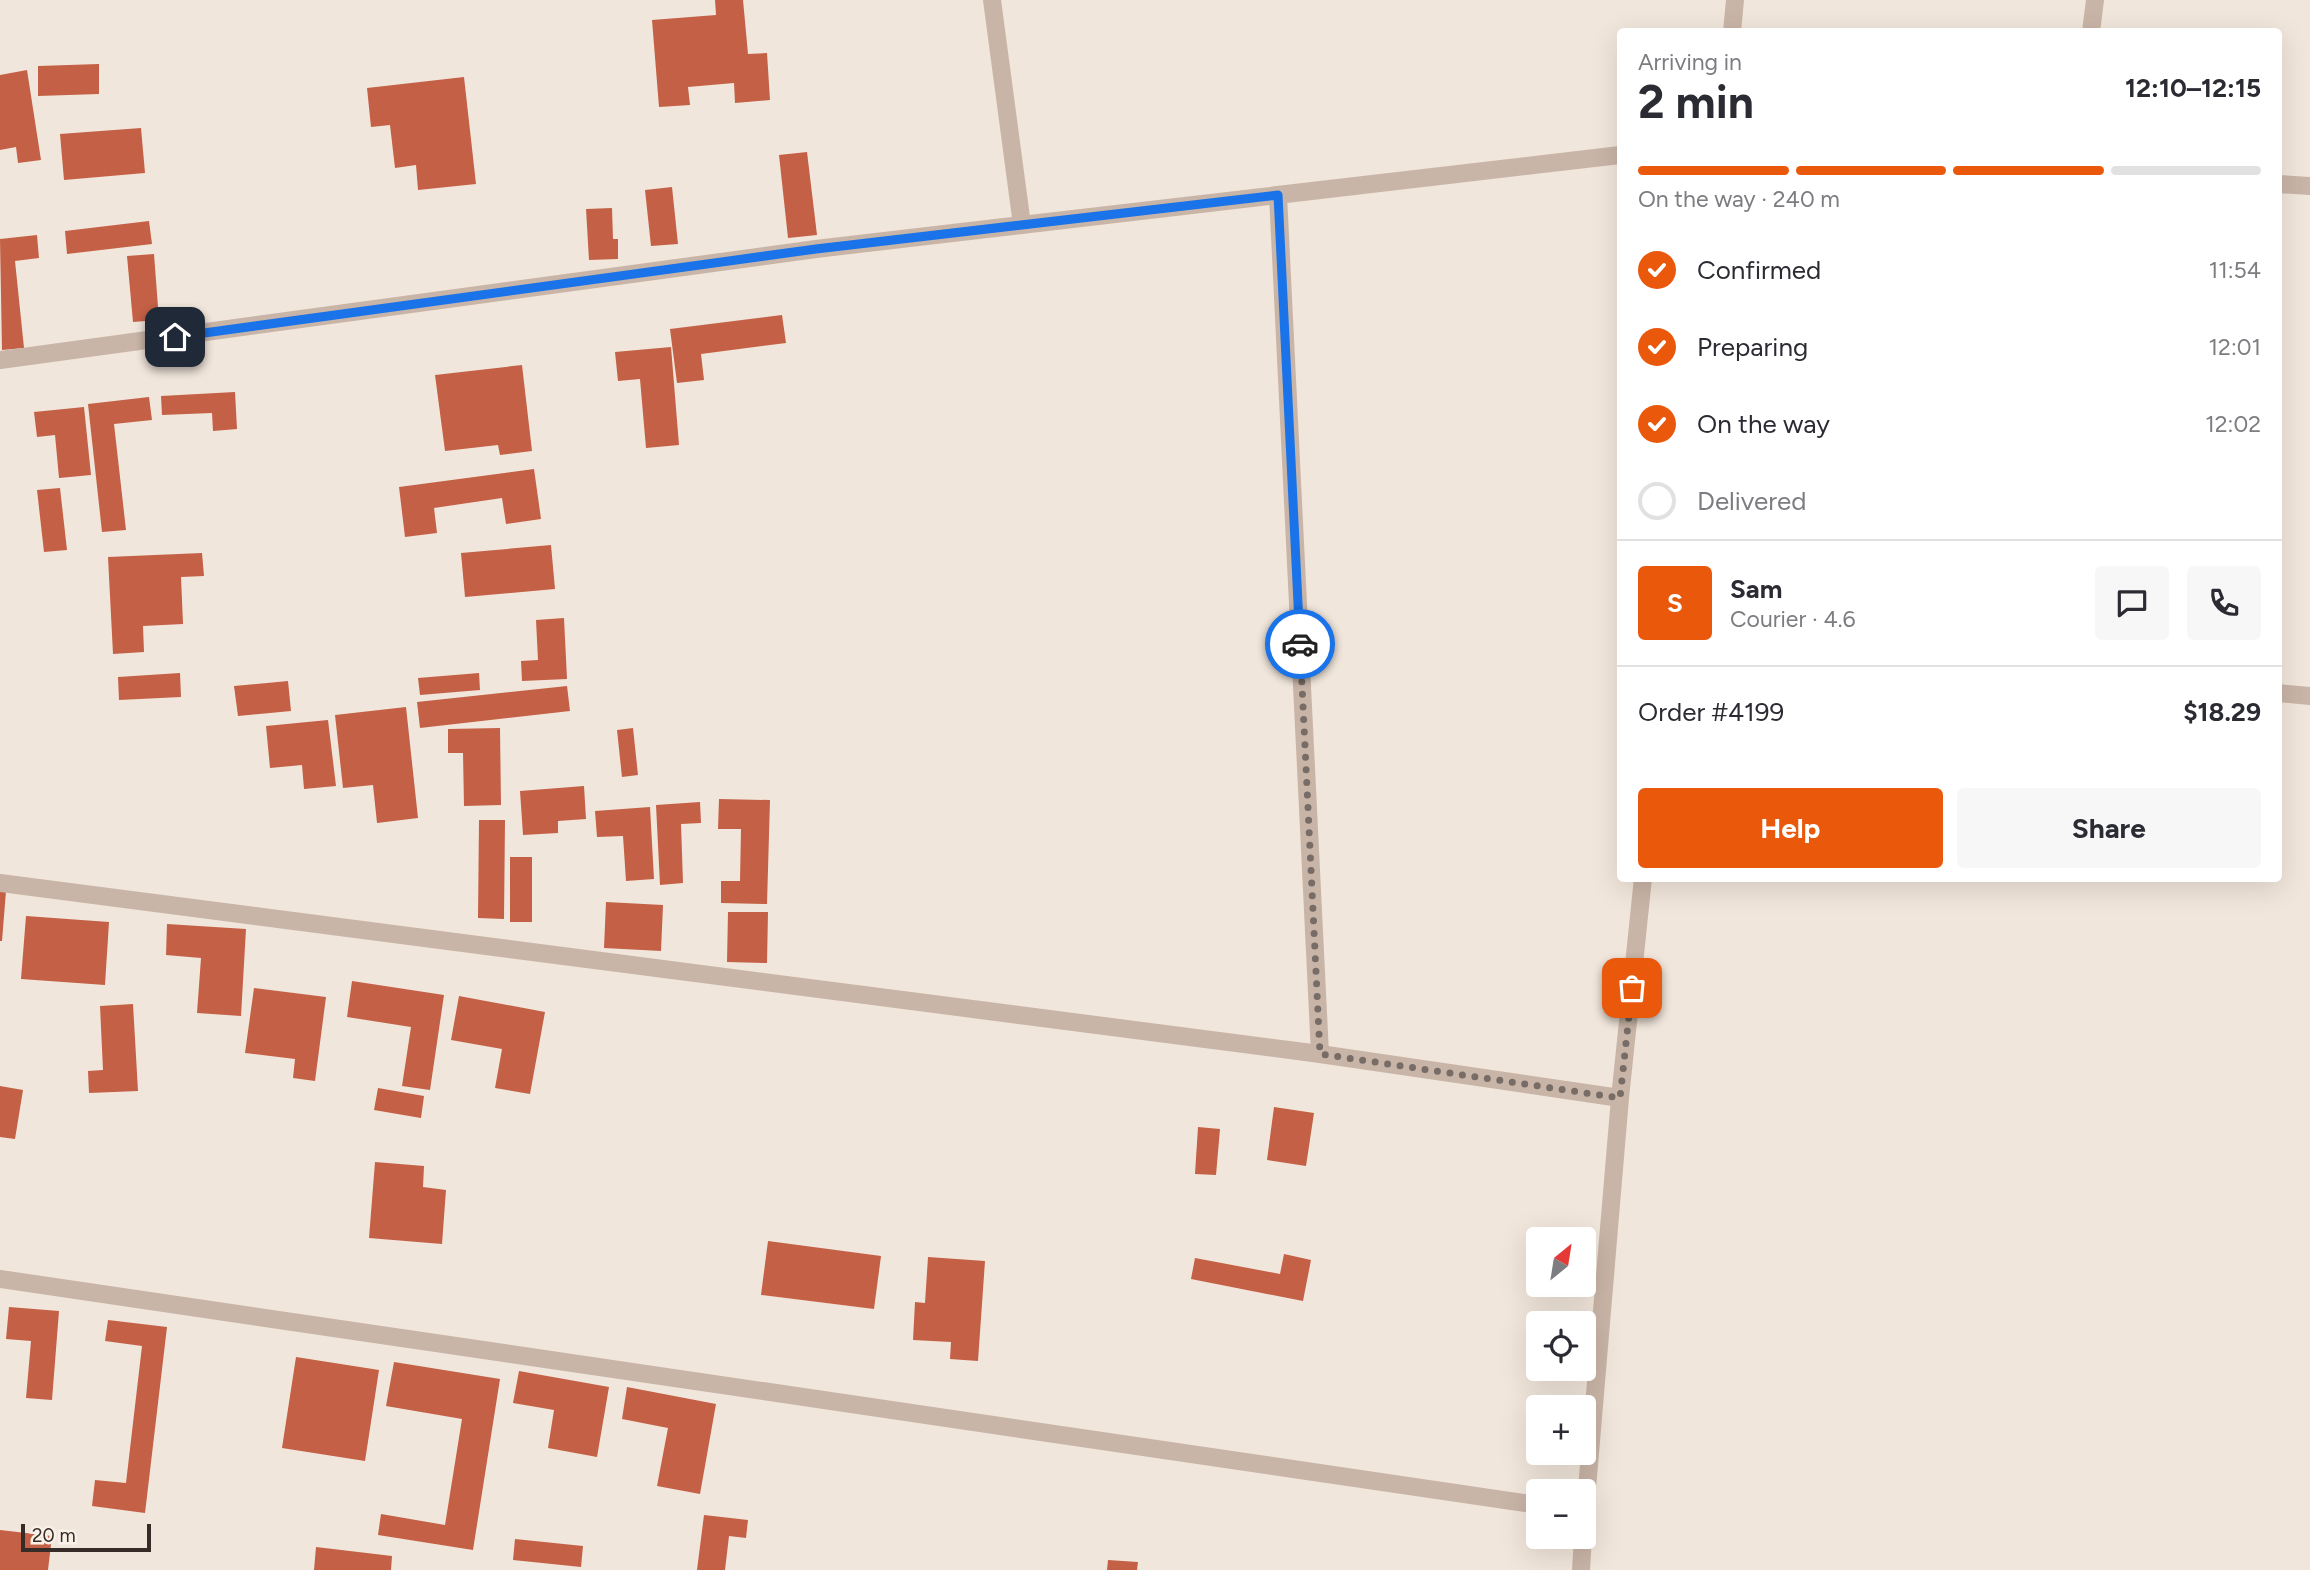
<!DOCTYPE html>
<meta charset="utf-8">
<style>
:root{--surface:#fff;--page:#f7f7f7;--text:#2b2b33;--muted:#7c7c81;--line:#e1e1e2;--accent:#ea580c}
body{margin:0;font-family:Figtree,sans-serif;background:var(--page);color:var(--text);height:100vh;display:flex;flex-direction:column;font-size:26px;white-space:nowrap}
*{box-sizing:border-box;margin:0}
p{font-size:23px;color:var(--muted)}
.icon{flex:none;width:38px;height:38px;fill:none;stroke:currentColor;stroke-width:2;stroke-linecap:round;stroke-linejoin:round}
.map{position:relative;flex:1;overflow:hidden}
.drawer{position:absolute;left:1617px;top:28px;width:665px;height:854px;display:flex;flex-direction:column;background:var(--surface);border-radius:7px;box-shadow:0 7px 28px #0002}
.drawer>*{flex:none}
.needle{width:46px;rotate:30deg}
.fabs{position:absolute;left:1526px;top:1227px;display:grid;gap:14px}
.fabs a{display:grid;place-items:center;width:70px;height:70px;border-radius:7px;background:var(--surface);box-shadow:0 7px 28px #0002;font-size:35px}
.scale{position:absolute;left:21px;bottom:18px;width:130px;box-sizing:border-box;padding-left:7px;border:4px solid #362b27;border-top:0;font-size:19px;line-height:24px;white-space:nowrap;color:#362b27;-webkit-text-stroke:5px #f9f0e7;paint-order:stroke}
.pin{position:absolute;display:grid;place-items:center;width:60px;height:60px;color:#fff;margin:-30px;border-radius:14px;box-shadow:0 4px 10px #0006}
.courier{position:absolute;display:grid;place-items:center;width:70px;height:70px;margin:-35px;border:5px solid #1a73e8;border-radius:50%;background:#fff;color:#222;box-shadow:0 2px 9px #0007}
.head em{font-style:normal;font-weight:700}
.head div{display:flex;flex-direction:column-reverse}
.head{display:flex;align-items:center;justify-content:space-between;height:119px;padding:0 21px}
h1{font-size:46px;font-weight:700;line-height:52px}
.bar{display:grid;grid-template-columns:repeat(4,1fr);gap:10px 7px;align-content:center;height:84px;padding:0 21px}
.bar i{height:9px;border-radius:5px;background:var(--line)}
.bar .active{background:var(--accent)}
.bar p{grid-column:span 4}
.line{display:flex;align-items:center;gap:18px;padding:0 21px;border-top:2px solid var(--line)}
.line div{flex:1}
.round{display:grid;place-items:center;flex:none;width:74px;height:74px;border-radius:7px;background:var(--page)}
ol{padding:0 21px;list-style:none}
li{display:flex;align-items:center;gap:21px;height:77px}
li p{margin-inline-start:auto}
li .icon{padding:7px;border-radius:50%;background:var(--accent);color:#fff;stroke-width:4}
li:last-child{color:var(--muted)}
li i{width:38px;height:38px;border:4px solid var(--line);border-radius:50%}
.cta{display:flex;gap:14px;margin-top:auto;padding:14px 21px}
.cta a{flex:1;height:80px;border-radius:7px;background:var(--accent);color:#fff;font-size:28px;font-weight:700;line-height:80px;text-align:center}
.cta a+a{background:var(--page);color:var(--text)}
.map>svg:first-child{display:block}
.building{fill:#c46046}
.lines{fill:none;stroke-linecap:round;stroke-linejoin:round}
.minor{stroke:#c9b5a7;stroke-width:18}
.done{stroke:#776c66;stroke-width:7;stroke-dasharray:0 12.6}
.route{stroke:#1a73e8;stroke-width:9}
</style>
<div class="map">
<svg width="2310" height="1570" viewBox="0 0 2310 1570">
<rect width="100%" height="100%" fill="#f1e6db"/>
<g class="building">
<path d="M 715,0 L 743,0 L 748,54 L 767,53 L 770,100 L 735,103 L 734,83 L 688,87 L 690,105 L 659,107 L 652,20 L 716,15 Z"/>
<path d="M 99,64 L 99,94 L 38,96 L 38,66 Z"/>
<path d="M 27,70 L 41,160 L 18,163 L 16,147 L 0,150 L 0,75 Z"/>
<path d="M 464,77 L 476,184 L 418,190 L 416,165 L 395,168 L 390,125 L 371,127 L 367,88 Z"/>
<path d="M 141,128 L 145,173 L 64,180 L 60,134 Z"/>
<path d="M 807,152 L 817,235 L 788,238 L 779,155 Z"/>
<path d="M 672,187 L 678,244 L 651,246 L 645,190 Z"/>
<path d="M 612,208 L 613,239 L 618,239 L 618,259 L 589,260 L 586,209 Z"/>
<path d="M 149,221 L 152,244 L 67,254 L 65,231 Z"/>
<path d="M 37,235 L 39,258 L 15,261 L 24,348 L 2,350 L 0,239 Z"/>
<path d="M 154,254 L 159,320 L 133,322 L 127,256 Z"/>
<path d="M 782,315 L 786,343 L 701,354 L 704,380 L 677,383 L 670,329 Z"/>
<path d="M 671,347 L 679,445 L 646,448 L 640,379 L 618,381 L 615,352 Z"/>
<path d="M 522,365 L 532,451 L 500,455 L 498,445 L 445,451 L 435,375 Z"/>
<path d="M 235,392 L 237,429 L 213,431 L 212,413 L 162,415 L 161,396 Z"/>
<path d="M 149,397 L 152,420 L 114,424 L 126,530 L 102,532 L 88,404 Z"/>
<path d="M 84,407 L 91,475 L 59,478 L 55,435 L 37,437 L 34,412 Z"/>
<path d="M 534,469 L 541,519 L 506,524 L 502,498 L 434,508 L 437,533 L 405,537 L 399,487 Z"/>
<path d="M 60,488 L 67,550 L 44,552 L 37,490 Z"/>
<path d="M 551,545 L 555,589 L 465,597 L 461,553 Z"/>
<path d="M 202,553 L 204,576 L 181,577 L 183,624 L 143,626 L 144,652 L 113,654 L 108,557 Z"/>
<path d="M 564,618 L 567,679 L 522,681 L 521,661 L 538,660 L 536,620 Z"/>
<path d="M 180,673 L 181,697 L 119,700 L 118,677 Z"/>
<path d="M 479,673 L 480,690 L 420,695 L 418,678 Z"/>
<path d="M 288,681 L 291,711 L 238,716 L 234,686 Z"/>
<path d="M 567,686 L 570,711 L 420,728 L 417,702 Z"/>
<path d="M 406,707 L 418,818 L 377,823 L 373,785 L 343,788 L 335,715 Z"/>
<path d="M 328,720 L 336,786 L 304,789 L 302,765 L 270,768 L 266,726 Z"/>
<path d="M 500,728 L 501,805 L 464,806 L 463,753 L 448,753 L 448,729 Z"/>
<path d="M 633,728 L 638,775 L 622,777 L 617,730 Z"/>
<path d="M 584,786 L 586,819 L 558,821 L 558,833 L 523,835 L 520,791 Z"/>
<path d="M 719,799 L 770,800 L 767,904 L 721,903 L 721,881 L 740,881 L 741,829 L 718,829 Z"/>
<path d="M 700,802 L 701,823 L 681,824 L 683,883 L 660,885 L 656,805 Z"/>
<path d="M 650,807 L 654,879 L 626,881 L 623,836 L 597,837 L 595,811 Z"/>
<path d="M 479,820 L 505,820 L 504,919 L 478,918 Z"/>
<rect x="510" y="857" width="22" height="65"/>
<path d="M 0,891 L 6,891 L 2,941 L 0,941 Z"/>
<path d="M 606,902 L 663,905 L 661,951 L 604,948 Z"/>
<path d="M 728,912 L 768,912 L 767,963 L 727,962 Z"/>
<path d="M 26,916 L 109,922 L 105,985 L 21,979 Z"/>
<path d="M 167,924 L 246,929 L 241,1016 L 197,1013 L 201,958 L 166,955 Z"/>
<path d="M 352,981 L 444,995 L 430,1090 L 402,1086 L 411,1027 L 347,1017 Z"/>
<path d="M 254,988 L 326,997 L 315,1081 L 293,1078 L 295,1059 L 245,1053 Z"/>
<path d="M 459,996 L 545,1012 L 530,1094 L 495,1088 L 502,1049 L 451,1040 Z"/>
<path d="M 133,1004 L 138,1091 L 89,1093 L 88,1071 L 103,1070 L 100,1006 Z"/>
<path d="M 0,1086 L 23,1090 L 15,1139 L 0,1137 Z"/>
<path d="M 378,1088 L 424,1096 L 421,1118 L 374,1110 Z"/>
<path d="M 1274,1107 L 1314,1113 L 1306,1166 L 1267,1160 Z"/>
<path d="M 1198,1127 L 1220,1129 L 1216,1175 L 1195,1174 Z"/>
<path d="M 375,1162 L 424,1166 L 423,1187 L 446,1190 L 442,1244 L 369,1238 Z"/>
<path d="M 768,1241 L 881,1256 L 874,1309 L 761,1295 Z"/>
<path d="M 1284,1254 L 1311,1260 L 1303,1301 L 1191,1279 L 1195,1258 L 1280,1274 Z"/>
<path d="M 928,1257 L 985,1261 L 978,1361 L 950,1359 L 951,1342 L 913,1340 L 915,1302 L 925,1303 Z"/>
<path d="M 9,1307 L 59,1311 L 52,1400 L 26,1398 L 31,1341 L 6,1339 Z"/>
<path d="M 108,1320 L 167,1327 L 145,1513 L 92,1506 L 95,1480 L 126,1483 L 142,1346 L 105,1341 Z"/>
<path d="M 296,1357 L 379,1370 L 365,1461 L 282,1448 Z"/>
<path d="M 394,1362 L 500,1379 L 473,1550 L 378,1535 L 381,1514 L 445,1525 L 462,1419 L 386,1406 Z"/>
<path d="M 519,1371 L 609,1387 L 597,1457 L 548,1448 L 554,1410 L 513,1403 Z"/>
<path d="M 627,1387 L 716,1404 L 700,1494 L 657,1486 L 668,1428 L 622,1419 Z"/>
<path d="M 704,1515 L 748,1520 L 746,1538 L 729,1536 L 725,1570 L 697,1570 Z"/>
<path d="M 0,1530 L 52,1536 L 48,1570 L 0,1570 Z"/>
<path d="M 515,1539 L 583,1546 L 581,1567 L 513,1560 Z"/>
<path d="M 316,1547 L 392,1556 L 391,1570 L 314,1570 Z"/>
<path d="M 1108,1560 L 1138,1562 L 1137,1570 L 1107,1570 Z"/>
</g>
<g class="lines">
<g class="minor">
<path d="M 992,0 L 1022,225"/>
<path d="M 1732,32 L 1735,0"/>
<path d="M 2091,32 L 2095,0"/>
<path d="M 2278,184 L 2310,186"/>
<path d="M 1278,195 L 1320,1054"/>
<path d="M 0,360 L 816,249 L 1620,155"/>
<path d="M 2278,693 L 2310,696"/>
<path d="M 0,883 L 1320,1054 L 1620,1098"/>
<path d="M 0,1279 L 1538,1505"/>
<path d="M 1584,1524 L 1620,1098 L 1643,878"/>
<path d="M 1581,1570 L 1583,1536"/>
</g>
</g>
<g class="lines">
<path class="done" d="M 1300,644 L 1320,1054 L 1620,1098 L 1632,988"/>
<path class="route" d="M 175,337 L 816,249 L 1278,195 L 1300,644"/>
</g>
</svg>
<div class="fabs">
<a><svg class="needle" viewBox="-14 -14 28 28"><path d="M0-13l5 13h-10z" fill="#e53935"/><path d="M0 13l5-13h-10z" fill="#7c7c81"/></svg></a>
<a><svg class="icon" aria-label="locate" viewBox="0 0 24 24"><circle cx="12" cy="12" r="6"/><path d="M12 2v4M12 18v4M2 12h4M18 12h4"/></svg></a>
<a>+</a>
<a>−</a>
</div>
<div class="scale">20 m</div>
<div class="pin" style="left:1632px;top:988px;background:#ea580c"><svg class="icon" aria-label="bag" viewBox="0 0 24 24"><path d="M5 8h14l-1 12H6zM9 8a3 3 0 0 1 6 0"/></svg></div>
<div class="pin" style="left:175px;top:337px;background:#1f2937"><svg class="icon" aria-label="home" viewBox="0 0 24 24"><path d="M3 11l9-7 9 7M6 9v11h12V9"/></svg></div>
<div class="courier" style="left:1300px;top:644px"><svg class="icon" aria-label="car" viewBox="0 0 24 24"><path d="M5 17H2v-5l4-1 3-4h7l3 4 3 1v5h-3M9 17h6M6 11h13"/><circle cx="7" cy="17" r="2"/><circle cx="17" cy="17" r="2"/></svg></div>
<section class="drawer">
<div class="head"><div><h1>2 min</h1><p>Arriving in</p></div><em>12:10–12:15</em></div>
<div class="bar"><i class="active"></i><i class="active"></i><i class="active"></i><i></i><p>On the way · 240 m</p></div>
<ol>
<li><svg class="icon" aria-label="check" viewBox="0 0 24 24"><path d="M5 12l5 5 9-10"/></svg>Confirmed<p>11:54</p></li>
<li><svg class="icon" aria-label="check" viewBox="0 0 24 24"><path d="M5 12l5 5 9-10"/></svg>Preparing<p>12:01</p></li>
<li><svg class="icon" aria-label="check" viewBox="0 0 24 24"><path d="M5 12l5 5 9-10"/></svg>On the way<p>12:02</p></li>
<li><i></i>Delivered</li>
</ol>
<div class="line" style="height:126px"><b class="round" style="background:var(--accent);color:#fff">S</b><div><b>Sam</b><p>Courier · 4.6</p></div><a class="round"><svg class="icon" aria-label="chat" viewBox="0 0 24 24"><path d="M4 5h16v11H9l-5 4z"/></svg></a><a class="round"><svg class="icon" aria-label="phone" viewBox="0 0 24 24"><path d="M5 4h4l2 5-3 2q2 4 5 5l2-3 5 2v4C11 20 4 13 5 4z"/></svg></a></div>
<div class="line" style="height:91px"><div>Order #4199</div><b>$18.29</b></div>
<div class="cta"><a>Help</a><a>Share</a></div>
</section>
</div>
